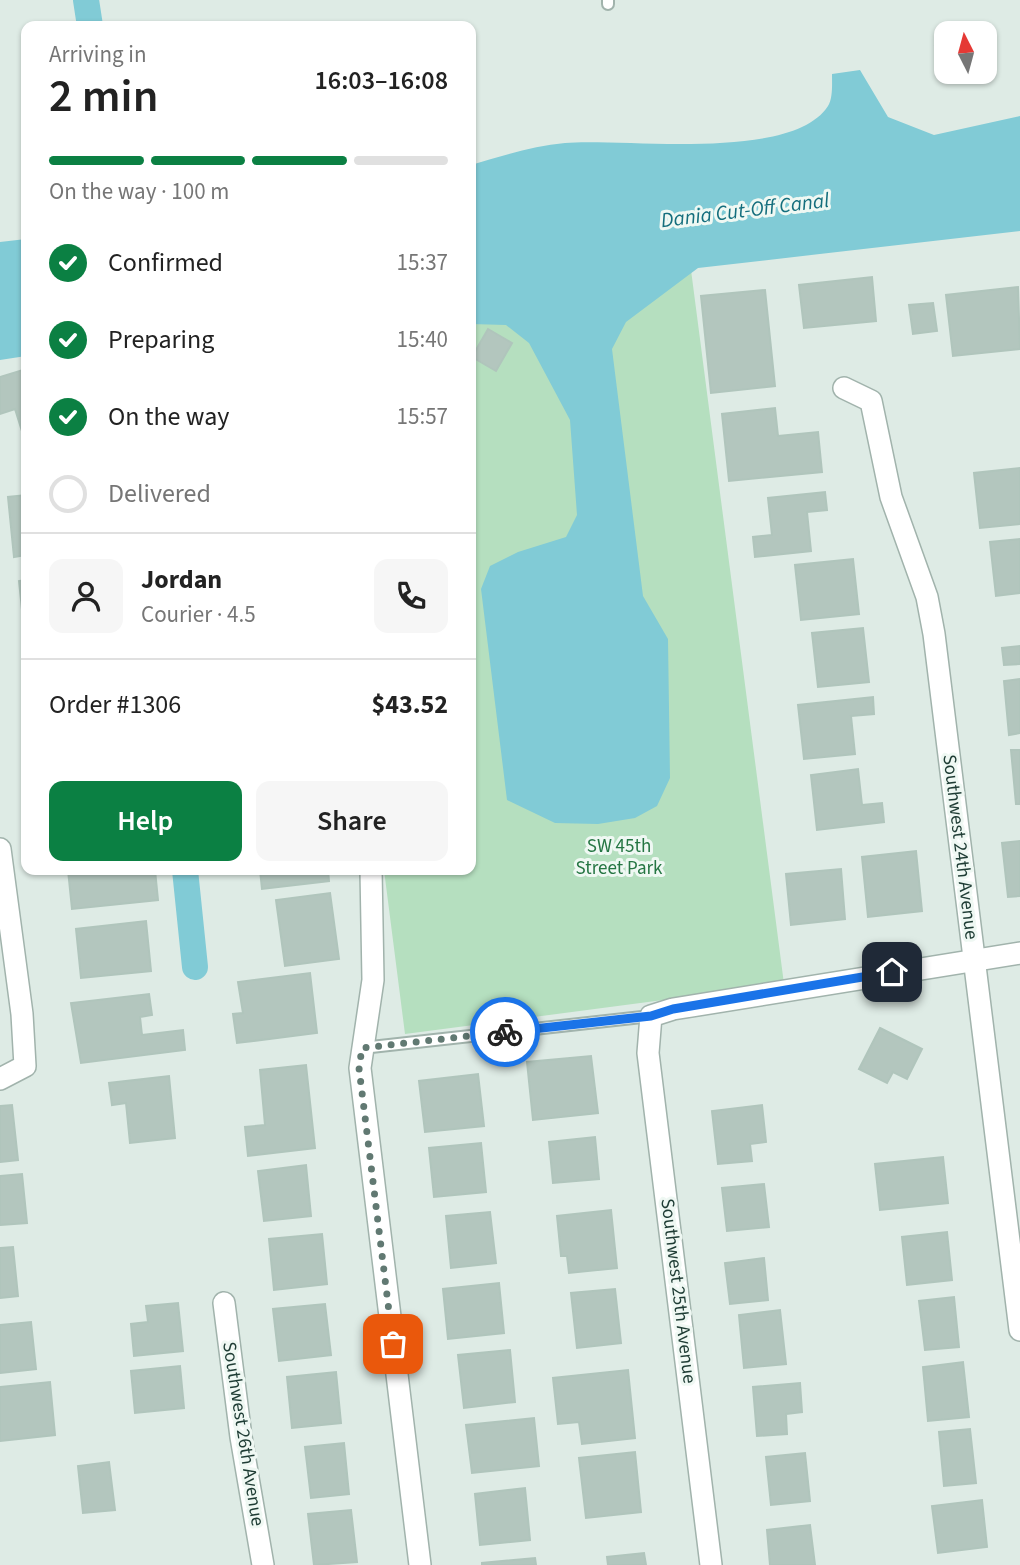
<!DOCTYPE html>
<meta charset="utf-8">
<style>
:root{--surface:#fff;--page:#f6f6f6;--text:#222;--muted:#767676;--line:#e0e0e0;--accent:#0b8043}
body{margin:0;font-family:"Source Sans 3",sans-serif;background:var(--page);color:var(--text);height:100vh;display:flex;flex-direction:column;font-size:26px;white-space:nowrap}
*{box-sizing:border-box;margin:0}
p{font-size:23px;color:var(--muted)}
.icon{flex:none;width:38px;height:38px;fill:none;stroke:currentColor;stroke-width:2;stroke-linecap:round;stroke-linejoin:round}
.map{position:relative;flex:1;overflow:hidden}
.details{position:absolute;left:21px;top:21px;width:455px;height:854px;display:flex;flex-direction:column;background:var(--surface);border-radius:14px;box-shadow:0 2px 5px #0004}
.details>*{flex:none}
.needle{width:46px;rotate:354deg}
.controls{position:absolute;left:934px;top:21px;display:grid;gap:14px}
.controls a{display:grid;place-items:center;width:63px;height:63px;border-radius:14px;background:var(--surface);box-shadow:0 2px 5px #0004;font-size:35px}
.pin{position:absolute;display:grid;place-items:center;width:60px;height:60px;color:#fff;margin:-30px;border-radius:14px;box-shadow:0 4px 10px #0006}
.courier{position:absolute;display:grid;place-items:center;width:70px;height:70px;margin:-35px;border:5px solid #1a73e8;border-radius:50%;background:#fff;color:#222;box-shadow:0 2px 9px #0007}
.overview em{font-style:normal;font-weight:600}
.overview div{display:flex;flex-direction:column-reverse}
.overview{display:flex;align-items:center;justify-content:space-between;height:119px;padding:0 28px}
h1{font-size:46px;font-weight:600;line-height:52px}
.bar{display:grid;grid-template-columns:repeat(4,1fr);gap:10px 7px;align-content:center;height:84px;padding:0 28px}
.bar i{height:9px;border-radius:5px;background:var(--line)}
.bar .active{background:var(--accent)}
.bar p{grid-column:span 4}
.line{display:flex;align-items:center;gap:18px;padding:0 28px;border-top:2px solid var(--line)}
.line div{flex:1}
.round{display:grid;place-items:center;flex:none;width:74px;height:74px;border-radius:14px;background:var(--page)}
ol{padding:0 28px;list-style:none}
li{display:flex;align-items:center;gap:21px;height:77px}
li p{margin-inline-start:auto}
li .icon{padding:7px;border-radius:50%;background:var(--accent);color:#fff;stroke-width:4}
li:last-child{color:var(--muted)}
li i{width:38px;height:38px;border:4px solid var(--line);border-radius:50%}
.action{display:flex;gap:14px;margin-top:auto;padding:14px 28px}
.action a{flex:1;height:80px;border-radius:14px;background:var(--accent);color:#fff;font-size:28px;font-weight:600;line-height:80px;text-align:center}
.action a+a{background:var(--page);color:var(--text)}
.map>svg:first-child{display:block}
.green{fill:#b5dfbf}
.water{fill:#81cbd6}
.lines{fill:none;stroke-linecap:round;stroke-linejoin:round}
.canal{stroke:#81cbd6;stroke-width:26}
.building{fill:#b3c6be;stroke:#b0c5bc;stroke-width:2}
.service-casing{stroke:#a1b3ac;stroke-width:14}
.minor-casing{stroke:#a1b3ac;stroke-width:24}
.service{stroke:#fff;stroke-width:10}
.minor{stroke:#fff;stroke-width:21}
.done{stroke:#617972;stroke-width:7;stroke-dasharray:0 12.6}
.route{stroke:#1a73e8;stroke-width:9}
.labels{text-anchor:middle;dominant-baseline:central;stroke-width:6;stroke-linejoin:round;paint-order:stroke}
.park-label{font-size:19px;fill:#257643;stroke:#eff8f3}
.street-label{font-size:19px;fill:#1e3c34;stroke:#eff8f3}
.water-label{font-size:21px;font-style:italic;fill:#146e7d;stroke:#eff8f3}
</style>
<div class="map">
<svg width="1020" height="1565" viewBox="0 0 1020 1565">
<rect width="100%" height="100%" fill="#deebe5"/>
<path class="green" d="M 691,270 L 784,984 L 405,1034 L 384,870 L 471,870 L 471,296 Z"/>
<g class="water">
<path d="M 860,70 L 888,117 L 934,135 L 1020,116 L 1020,231 L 698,268 L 626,322 L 612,349 L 643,596 L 668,639 L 670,778 L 657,806 L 635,818 L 598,824 L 555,823 L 507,800 L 481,589 L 490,566 L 518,552 L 566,537 L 577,515 L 570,420 L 529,343 L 506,325 L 471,324 L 471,165 C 501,156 533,146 565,143 C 624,138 792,162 828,106 C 833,98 832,83 832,74 Z"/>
<path d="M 26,239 L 26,356 L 0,360 L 0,242 Z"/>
</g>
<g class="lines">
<g class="canal">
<path d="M 86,0 L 90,26"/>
<path d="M 185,870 L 195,967"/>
</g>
</g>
<g class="building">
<path d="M 947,45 L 947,72 L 967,74 L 938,77 L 935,46 Z"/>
<path d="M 872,277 L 876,321 L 804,328 L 799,285 Z"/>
<path d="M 1018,287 L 1020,349 L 953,356 L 946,295 Z"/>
<path d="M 765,290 L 775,386 L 711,393 L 701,296 Z"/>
<path d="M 933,303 L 937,331 L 913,334 L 909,305 Z"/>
<path d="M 488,329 L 512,343 L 496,371 L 472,357 Z"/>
<path d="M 26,369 L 26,444 L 15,409 L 0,414 L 0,377 Z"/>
<path d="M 775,408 L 778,436 L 818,432 L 822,472 L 729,481 L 722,414 Z"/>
<path d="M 1020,468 L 1020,524 L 980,528 L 974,473 Z"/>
<path d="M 825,492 L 827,510 L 807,512 L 811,551 L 755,557 L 753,537 L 772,535 L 768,498 Z"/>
<path d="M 26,495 L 26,555 L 14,557 L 8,497 Z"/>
<path d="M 1020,539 L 1020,593 L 996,596 L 990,542 Z"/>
<path d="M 853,559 L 859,614 L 801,620 L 795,565 Z"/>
<path d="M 26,580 L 26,637 L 25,638 L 19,581 Z"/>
<path d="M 863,628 L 869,682 L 818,687 L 812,633 Z"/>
<path d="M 1020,646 L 1020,664 L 1004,665 L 1002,648 Z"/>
<path d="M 1020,679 L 1020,733 L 1009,735 L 1004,681 Z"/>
<path d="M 873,697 L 874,714 L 851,716 L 855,754 L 804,759 L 798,705 Z"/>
<path d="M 1011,750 L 1020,750 L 1020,804 L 1016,804 Z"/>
<path d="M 858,769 L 862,805 L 882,803 L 884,822 L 817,830 L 811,775 Z"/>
<path d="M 1020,841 L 1020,896 L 1008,897 L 1002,843 Z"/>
<path d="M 916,851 L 922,911 L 868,917 L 862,857 Z"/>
<path d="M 841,869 L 845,919 L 791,925 L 786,874 Z"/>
<path d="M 68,870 L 155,870 L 158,900 L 72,909 Z"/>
<path d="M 260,870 L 328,870 L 329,881 L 262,889 Z"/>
<path d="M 330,893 L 339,959 L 285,966 L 276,900 Z"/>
<path d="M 146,921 L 151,971 L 81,978 L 76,929 Z"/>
<path d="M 310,973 L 317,1033 L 237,1043 L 233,1014 L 243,1013 L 238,982 Z"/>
<path d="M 149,994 L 152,1015 L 140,1017 L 142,1035 L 183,1030 L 185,1050 L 81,1063 L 71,1003 Z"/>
<path d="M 880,1028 L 922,1049 L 907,1079 L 893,1072 L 887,1083 L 859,1069 Z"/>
<path d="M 591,1056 L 598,1113 L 533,1120 L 527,1062 Z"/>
<path d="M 306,1065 L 315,1148 L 248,1156 L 245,1127 L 265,1125 L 260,1070 Z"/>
<path d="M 478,1074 L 484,1126 L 425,1132 L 419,1081 Z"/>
<path d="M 169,1076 L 175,1138 L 130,1143 L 126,1103 L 112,1105 L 109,1083 Z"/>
<path d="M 12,1105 L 18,1160 L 0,1162 L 0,1106 Z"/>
<path d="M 762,1105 L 766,1142 L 750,1144 L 752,1161 L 718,1164 L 712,1111 Z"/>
<path d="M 595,1137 L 599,1179 L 553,1183 L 549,1142 Z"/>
<path d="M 481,1143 L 486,1192 L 434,1197 L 429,1148 Z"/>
<path d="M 943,1157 L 948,1203 L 880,1210 L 875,1164 Z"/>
<path d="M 306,1165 L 311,1216 L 264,1221 L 258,1171 Z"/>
<path d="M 22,1174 L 27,1223 L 0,1225 L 0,1176 Z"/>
<path d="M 764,1184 L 769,1227 L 727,1231 L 722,1188 Z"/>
<path d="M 611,1210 L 617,1268 L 569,1273 L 567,1256 L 561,1256 L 557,1216 Z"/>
<path d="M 490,1212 L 496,1263 L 451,1268 L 446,1216 Z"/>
<path d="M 947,1232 L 952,1280 L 907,1285 L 902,1237 Z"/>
<path d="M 322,1234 L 327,1284 L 274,1290 L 269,1239 Z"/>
<path d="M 13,1247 L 18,1296 L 0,1298 L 0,1248 Z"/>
<path d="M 764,1258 L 768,1300 L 730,1304 L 725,1263 Z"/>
<path d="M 499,1283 L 504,1333 L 448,1339 L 443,1289 Z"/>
<path d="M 615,1289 L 621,1343 L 577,1348 L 571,1293 Z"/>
<path d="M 954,1297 L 959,1347 L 925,1350 L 919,1301 Z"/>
<path d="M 178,1303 L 183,1351 L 134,1356 L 131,1324 L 148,1322 L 146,1306 Z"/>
<path d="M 325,1304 L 331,1355 L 279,1361 L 273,1309 Z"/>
<path d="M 780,1310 L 786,1364 L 744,1368 L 739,1315 Z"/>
<path d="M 31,1322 L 36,1369 L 0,1373 L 0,1325 Z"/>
<path d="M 510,1350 L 515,1402 L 464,1408 L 458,1355 Z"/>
<path d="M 963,1362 L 969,1417 L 928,1421 L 923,1367 Z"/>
<path d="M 180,1366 L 184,1408 L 135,1413 L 131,1371 Z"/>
<path d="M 628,1370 L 635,1438 L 582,1444 L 579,1422 L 558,1424 L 553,1378 Z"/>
<path d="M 336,1372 L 341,1423 L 292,1428 L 287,1377 Z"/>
<path d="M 50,1382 L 55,1435 L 0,1441 L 0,1387 Z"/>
<path d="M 800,1383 L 802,1412 L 786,1414 L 787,1434 L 757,1436 L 753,1387 Z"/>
<path d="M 534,1418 L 539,1466 L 472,1473 L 466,1425 Z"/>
<path d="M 970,1429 L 976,1483 L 944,1486 L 939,1432 Z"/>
<path d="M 344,1443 L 349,1494 L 311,1498 L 305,1447 Z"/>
<path d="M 635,1452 L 641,1512 L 586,1518 L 579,1458 Z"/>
<path d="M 805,1453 L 810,1501 L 771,1505 L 766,1457 Z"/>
<path d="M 109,1462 L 115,1510 L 83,1513 L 78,1466 Z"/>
<path d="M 525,1488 L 530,1540 L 480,1545 L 475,1494 Z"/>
<path d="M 982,1500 L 987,1547 L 938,1553 L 932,1506 Z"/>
<path d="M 351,1510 L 357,1562 L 314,1565 L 308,1514 Z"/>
<path d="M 810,1525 L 815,1565 L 770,1565 L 767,1530 Z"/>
<path d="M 644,1553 L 646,1565 L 608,1565 L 607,1557 Z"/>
<path d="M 535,1558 L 536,1565 L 482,1565 L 482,1563 Z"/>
</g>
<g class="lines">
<g class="service-casing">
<g id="service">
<path d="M 608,0 L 608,4"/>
<path d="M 362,1048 L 651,1016"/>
</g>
</g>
<g class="minor-casing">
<g id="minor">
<path d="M 844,388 L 871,401 L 891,497 L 927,597 L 934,634 L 1020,1330"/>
<path d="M 0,849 L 22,1014 L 25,1066 L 0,1079"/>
<path d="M 371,870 L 373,980 L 360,1068 L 420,1565"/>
<path d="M 224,1303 L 241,1437 L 263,1565"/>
<path d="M 711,1565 L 648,1053 L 651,1016 L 673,1009 L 1020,953"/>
</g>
</g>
<use href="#service" class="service"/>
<use href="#minor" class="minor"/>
</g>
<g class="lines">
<path class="done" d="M 393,1344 L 359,1068 L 362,1048 L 505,1032"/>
<path class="route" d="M 505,1032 L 651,1016 L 673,1009 L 892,972"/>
</g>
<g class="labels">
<g class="park-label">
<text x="619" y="846">SW 45th<tspan x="619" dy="22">Street Park</tspan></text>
</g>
<g class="street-label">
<text transform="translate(960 847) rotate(83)">Southwest 24th Avenue</text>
<text transform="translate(678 1291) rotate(83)">Southwest 25th Avenue</text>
<text transform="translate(243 1434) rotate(81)">Southwest 26th Avenue</text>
</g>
<g class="water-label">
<text transform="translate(745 210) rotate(-7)">Dania Cut-Off Canal</text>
</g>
</g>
</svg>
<div class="controls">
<a><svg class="needle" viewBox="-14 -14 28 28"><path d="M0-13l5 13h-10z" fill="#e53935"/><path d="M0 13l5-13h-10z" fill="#767676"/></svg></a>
</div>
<div class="pin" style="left:393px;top:1344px;background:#ea580c"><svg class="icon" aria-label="bag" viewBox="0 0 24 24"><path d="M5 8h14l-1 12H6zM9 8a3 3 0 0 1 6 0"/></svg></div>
<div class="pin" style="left:892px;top:972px;background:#1f2937"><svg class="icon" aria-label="home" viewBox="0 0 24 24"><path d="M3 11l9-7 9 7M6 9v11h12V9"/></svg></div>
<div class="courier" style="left:505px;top:1032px"><svg class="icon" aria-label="bike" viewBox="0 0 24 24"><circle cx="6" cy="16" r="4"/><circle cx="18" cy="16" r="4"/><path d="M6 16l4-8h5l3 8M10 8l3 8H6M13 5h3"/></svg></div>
<section class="details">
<div class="overview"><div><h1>2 min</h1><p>Arriving in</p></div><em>16:03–16:08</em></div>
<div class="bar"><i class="active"></i><i class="active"></i><i class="active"></i><i></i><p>On the way · 100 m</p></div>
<ol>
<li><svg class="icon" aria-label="check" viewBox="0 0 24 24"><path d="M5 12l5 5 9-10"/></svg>Confirmed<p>15:37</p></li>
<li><svg class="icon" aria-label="check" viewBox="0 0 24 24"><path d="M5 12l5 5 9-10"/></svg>Preparing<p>15:40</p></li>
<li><svg class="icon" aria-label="check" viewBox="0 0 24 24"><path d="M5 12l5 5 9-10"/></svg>On the way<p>15:57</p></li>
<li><i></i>Delivered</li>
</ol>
<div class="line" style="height:126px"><a class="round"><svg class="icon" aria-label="person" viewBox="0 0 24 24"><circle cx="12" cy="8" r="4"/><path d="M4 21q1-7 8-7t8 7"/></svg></a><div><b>Jordan</b><p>Courier · 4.5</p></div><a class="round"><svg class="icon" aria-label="phone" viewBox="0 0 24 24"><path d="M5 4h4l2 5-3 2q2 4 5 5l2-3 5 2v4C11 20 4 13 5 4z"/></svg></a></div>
<div class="line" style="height:91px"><div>Order #1306</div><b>$43.52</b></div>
<div class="action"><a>Help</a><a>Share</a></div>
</section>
</div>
